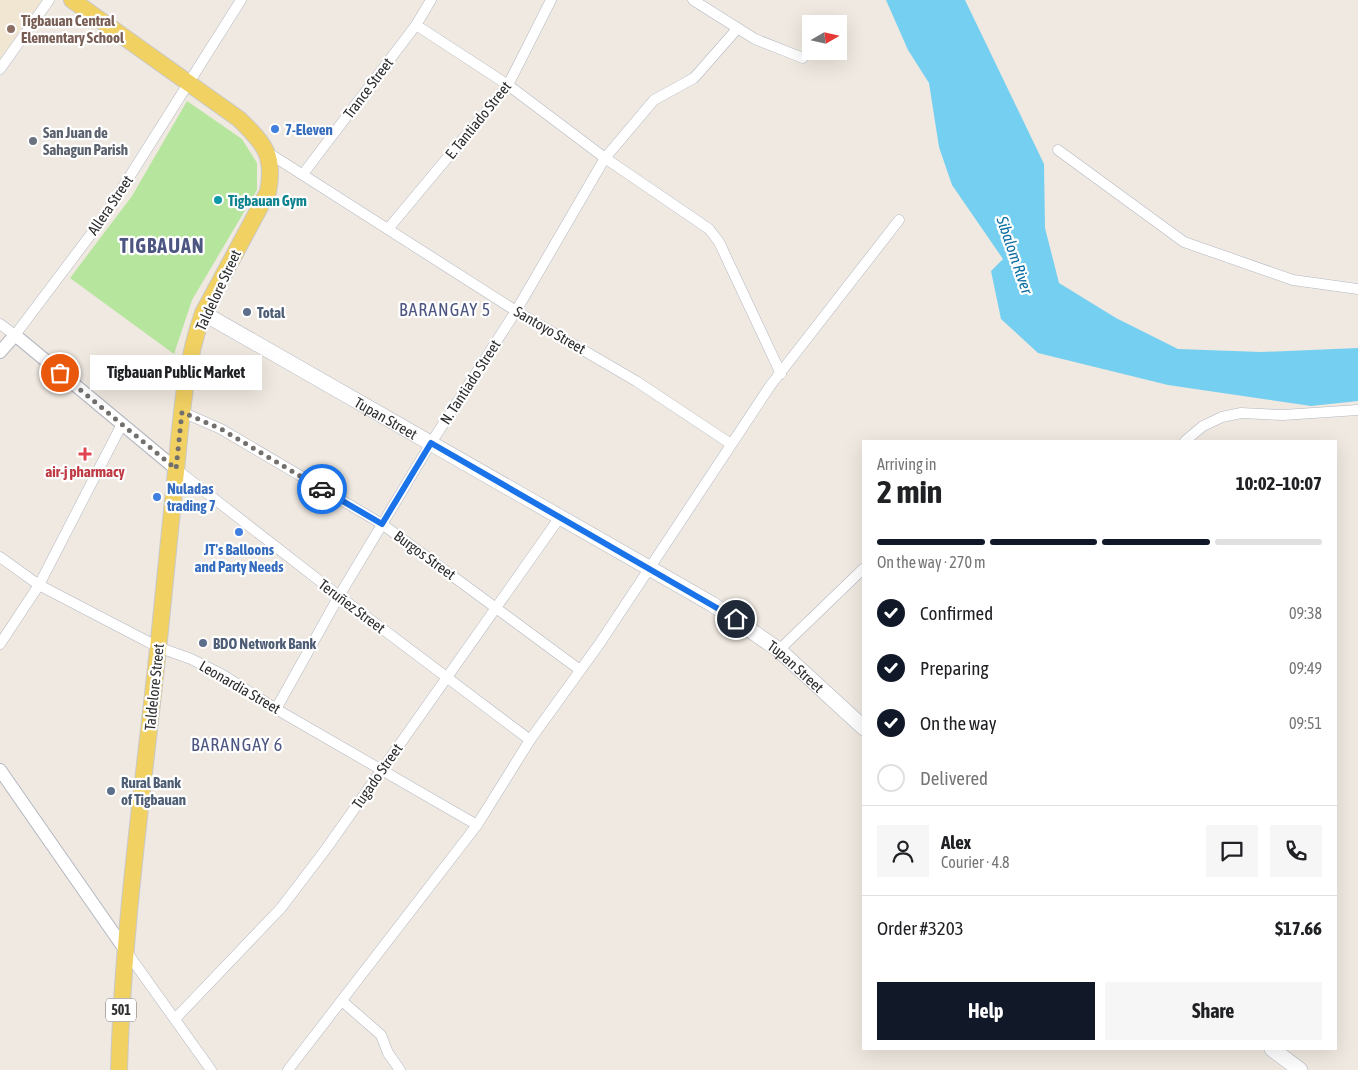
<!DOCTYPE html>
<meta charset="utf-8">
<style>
:root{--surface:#fff;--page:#f6f6f6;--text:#202124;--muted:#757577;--line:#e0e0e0;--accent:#111827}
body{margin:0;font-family:"Asap Condensed",sans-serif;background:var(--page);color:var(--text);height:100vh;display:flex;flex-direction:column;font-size:19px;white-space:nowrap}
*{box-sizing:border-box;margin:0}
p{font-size:16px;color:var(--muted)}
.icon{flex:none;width:28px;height:28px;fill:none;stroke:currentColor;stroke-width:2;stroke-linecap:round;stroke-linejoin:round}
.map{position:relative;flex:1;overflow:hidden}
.side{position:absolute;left:862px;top:440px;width:475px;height:610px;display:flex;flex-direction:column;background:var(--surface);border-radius:0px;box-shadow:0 5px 20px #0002}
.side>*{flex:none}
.needle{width:32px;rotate:81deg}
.buttons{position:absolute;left:802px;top:15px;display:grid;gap:10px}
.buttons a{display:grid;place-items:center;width:45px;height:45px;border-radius:0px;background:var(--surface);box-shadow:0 5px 20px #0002;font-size:25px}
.pin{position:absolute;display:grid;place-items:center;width:42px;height:42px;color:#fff;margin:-21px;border:2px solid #fff;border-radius:50%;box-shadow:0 1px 5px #0007}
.courier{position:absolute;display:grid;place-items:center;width:50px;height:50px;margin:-25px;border:4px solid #1a73e8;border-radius:50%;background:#fff;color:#222;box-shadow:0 1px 6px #0007}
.bubble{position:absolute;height:35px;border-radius:0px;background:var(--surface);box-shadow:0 5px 20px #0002;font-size:16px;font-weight:700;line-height:35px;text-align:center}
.overview em{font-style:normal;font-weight:700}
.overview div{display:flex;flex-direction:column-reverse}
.overview{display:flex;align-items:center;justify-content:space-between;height:85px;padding:0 15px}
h1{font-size:32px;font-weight:700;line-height:38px}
.bar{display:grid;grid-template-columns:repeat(4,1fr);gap:8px 5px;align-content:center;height:60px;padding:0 15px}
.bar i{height:6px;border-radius:4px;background:var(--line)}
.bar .active{background:var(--accent)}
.bar p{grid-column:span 4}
.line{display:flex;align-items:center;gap:12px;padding:0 15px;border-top:1px solid var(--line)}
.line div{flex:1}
.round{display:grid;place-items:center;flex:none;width:52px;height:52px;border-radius:0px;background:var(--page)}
ol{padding:0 15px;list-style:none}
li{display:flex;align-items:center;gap:15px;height:55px}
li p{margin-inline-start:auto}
li .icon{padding:5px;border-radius:50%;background:var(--accent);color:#fff;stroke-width:4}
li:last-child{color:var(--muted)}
li i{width:28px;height:28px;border:2px solid var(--line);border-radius:50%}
.cta{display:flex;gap:10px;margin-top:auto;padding:10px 15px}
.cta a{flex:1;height:58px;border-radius:0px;background:var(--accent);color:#fff;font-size:20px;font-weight:700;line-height:58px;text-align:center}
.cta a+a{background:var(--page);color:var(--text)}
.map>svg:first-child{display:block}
.education{fill:#f0e6d1}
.green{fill:#b6e59e}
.water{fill:#75cff0}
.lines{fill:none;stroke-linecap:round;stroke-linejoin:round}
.minor-casing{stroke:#b4b7c1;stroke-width:11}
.tertiary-casing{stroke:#b4b7c1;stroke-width:14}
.secondary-casing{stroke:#b4b7c1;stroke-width:16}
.primary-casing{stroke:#c9c9c9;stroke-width:18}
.minor{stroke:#fff;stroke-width:10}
.tertiary{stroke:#fff;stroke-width:12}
.secondary{stroke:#fff;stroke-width:15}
.primary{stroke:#f2d163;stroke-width:16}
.done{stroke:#726f6d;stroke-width:5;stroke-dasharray:0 9}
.route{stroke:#1a73e8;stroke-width:6}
.education-dot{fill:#8d6e63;stroke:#fff;stroke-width:2}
.shop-dot{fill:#3f7fe0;stroke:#fff;stroke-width:2}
.worship-dot{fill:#6b7280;stroke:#fff;stroke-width:2}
.culture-dot{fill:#0f9aa8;stroke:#fff;stroke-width:2}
.service-dot{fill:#5c6f8a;stroke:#fff;stroke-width:2}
.health-dot{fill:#e0444e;stroke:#fff;stroke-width:2}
.labels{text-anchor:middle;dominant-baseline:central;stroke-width:4.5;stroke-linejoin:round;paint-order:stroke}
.shield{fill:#fff;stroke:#6d6d6d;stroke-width:1}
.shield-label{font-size:14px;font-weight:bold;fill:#2e2e2e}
.education-label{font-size:15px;font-weight:bold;fill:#785e54;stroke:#fff;text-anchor:start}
.street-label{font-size:15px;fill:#2e2e2e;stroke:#fff}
.shop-label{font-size:15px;font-weight:bold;fill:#366cbe;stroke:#fff;text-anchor:start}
.worship-label{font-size:15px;font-weight:bold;fill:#5b616d;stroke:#fff;text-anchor:start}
.culture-label{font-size:15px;font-weight:bold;fill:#0d838f;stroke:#fff;text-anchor:start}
.service-label{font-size:15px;font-weight:bold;fill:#4e5e75;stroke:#fff;text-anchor:start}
.health-label{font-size:15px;font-weight:bold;fill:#be3a42;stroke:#fff}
.water-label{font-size:16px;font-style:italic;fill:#0d6fa3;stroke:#fff}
.quarter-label{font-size:18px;letter-spacing:1px;fill:#4d5680;stroke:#fff}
.district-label{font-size:20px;font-weight:bold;letter-spacing:1px;fill:#4d5680;stroke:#fff}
</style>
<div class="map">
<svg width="1358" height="1070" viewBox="0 0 1358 1070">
<rect width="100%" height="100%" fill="#efe9e1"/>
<path class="education" d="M 0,0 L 42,0 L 0,59 Z"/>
<path class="green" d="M 187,101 L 242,139 L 257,163 L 257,190 L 192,300 L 174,354 L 70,278 L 132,196 Z"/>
<path class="water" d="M 886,0 L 965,0 L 1044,164 L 1045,228 L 1059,283 L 1116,318 L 1178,349 L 1261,352 L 1358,348 L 1358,401 L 1311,406 L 1168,385 L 1038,353 L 1001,319 L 991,271 L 1003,259 L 952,185 L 939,147 L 929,83 L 908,50 Z"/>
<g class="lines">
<g class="minor-casing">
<g id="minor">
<path d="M 693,0 L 755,39 L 803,58"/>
<path d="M 416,25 L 508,85 L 605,158 L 709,229 L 719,242 L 781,374"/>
<path d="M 0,69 L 49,0"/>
<path d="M 1058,150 L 1184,242 L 1293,280 L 1358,289"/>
<path d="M 267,152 L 516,311 L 636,381 L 731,444"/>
<path d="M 303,174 L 416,25 L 431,0"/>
<path d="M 388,229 L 508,85 L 551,0"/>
<path d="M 0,324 L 15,335 L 104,217 L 241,0"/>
<path d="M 182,412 L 221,429 L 382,524 L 580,670"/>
<path d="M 1185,441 L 1203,426 L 1222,417 L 1241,413 L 1283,415 L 1358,410"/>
<path d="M 176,469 L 339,596 L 530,740"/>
<path d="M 0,557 L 39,585 L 158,647 L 191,659 L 223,675 L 276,709 L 477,825"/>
<path d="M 0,644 L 39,585 L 122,424"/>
<path d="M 779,650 L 864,568"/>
<path d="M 276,709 L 339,596 L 431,443 L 516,311 L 605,158 L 654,100 L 694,78 L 737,29"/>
<path d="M 126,951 L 211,1070"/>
<path d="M 342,1001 L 381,1035 L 388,1053 L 400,1070"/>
<path d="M 175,1019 L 281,908 L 326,849 L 560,517"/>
<path d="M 288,1070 L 477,825 L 530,740 L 600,643 L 770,386 L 899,220"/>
</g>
</g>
<g class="tertiary-casing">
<g id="tertiary">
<path d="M 0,352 L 15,335 L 176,469"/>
<path d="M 0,770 L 126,951"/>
</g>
</g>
<g class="secondary-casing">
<g id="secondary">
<path id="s1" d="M 203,313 L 712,604 L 779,650 L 864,728"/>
<path d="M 1272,1049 L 1300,1070"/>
</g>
</g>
<g class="primary-casing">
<path id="primary" d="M 72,0 L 239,119 C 265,144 275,156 268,192 L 203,313 C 185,363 181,419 176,471 C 171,521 166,570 161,620 C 146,770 123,919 119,1070"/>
</g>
<use href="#minor" class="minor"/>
<use href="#tertiary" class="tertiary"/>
<use href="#secondary" class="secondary"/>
<use href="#primary" class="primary"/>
</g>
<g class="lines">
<path class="done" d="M 60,373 L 176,469 L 182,412 L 221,429 L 322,489"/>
<path class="route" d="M 322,489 L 382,524 L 431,443 L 736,619"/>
</g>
<circle class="education-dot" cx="11" cy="29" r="5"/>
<g class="shop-dot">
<circle cx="275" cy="129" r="5"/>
<circle cx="157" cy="497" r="5"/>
<circle cx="239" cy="532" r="5"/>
</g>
<circle class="worship-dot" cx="33" cy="141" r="5"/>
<circle class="culture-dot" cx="218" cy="200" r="5"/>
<g class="service-dot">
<circle cx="247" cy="312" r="5"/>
<circle cx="203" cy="643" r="5"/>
<circle cx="111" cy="791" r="5"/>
</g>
<path class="health-dot" d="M82.5 446.5h5v5h5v5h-5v5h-5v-5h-5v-5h5z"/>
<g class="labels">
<rect class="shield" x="106" y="998.5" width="30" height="23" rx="4"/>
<g class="shield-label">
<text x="121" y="1010">501</text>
</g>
<g class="education-label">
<text x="21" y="20">Tigbauan Central<tspan x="21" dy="17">Elementary School</tspan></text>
</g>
<g class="street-label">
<text transform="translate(368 88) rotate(-53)">Trance Street</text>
<text transform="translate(478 120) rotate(-51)">E. Tantiado Street</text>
<text transform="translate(110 205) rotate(-56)">Allera Street</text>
<text transform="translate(218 290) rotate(-65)">Taldelore Street</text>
<text transform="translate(550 330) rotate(30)">Santoyo Street</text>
<text transform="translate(470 382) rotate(-57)">N. Tantiado Street</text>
<text stroke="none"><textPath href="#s1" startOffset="211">Tupan Street</textPath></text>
<text transform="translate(425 555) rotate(36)">Burgos Street</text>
<text transform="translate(352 606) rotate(37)">Teruñez Street</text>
<text stroke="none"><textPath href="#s1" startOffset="691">Tupan Street</textPath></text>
<text transform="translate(154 687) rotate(-84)">Taldelore Street</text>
<text transform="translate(240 687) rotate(30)">Leonardia Street</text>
<text transform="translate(377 776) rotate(-55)">Tugado Street</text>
</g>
<g class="shop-label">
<text x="285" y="129">7-Eleven</text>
<text x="167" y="488">Nuladas<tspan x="167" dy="17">trading 7</tspan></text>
<text x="239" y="549" text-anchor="middle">JT's Balloons<tspan x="239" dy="17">and Party Needs</tspan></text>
</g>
<g class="worship-label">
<text x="43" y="132">San Juan de<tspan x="43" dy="17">Sahagun Parish</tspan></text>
</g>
<g class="culture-label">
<text x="228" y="200">Tigbauan Gym</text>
</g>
<g class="service-label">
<text x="257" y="312">Total</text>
<text x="213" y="643">BDO Network Bank</text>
<text x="121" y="782">Rural Bank<tspan x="121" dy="17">of Tigbauan</tspan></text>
</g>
<g class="health-label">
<text x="85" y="471">air-j pharmacy</text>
</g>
<g class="water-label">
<text transform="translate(1015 255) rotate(71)">Sibalom River</text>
</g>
<g class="quarter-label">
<text x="445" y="309">BARANGAY 5</text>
<text x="237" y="744">BARANGAY 6</text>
</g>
<g class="district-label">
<text x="162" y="245">TIGBAUAN</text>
</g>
</g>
</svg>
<div class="buttons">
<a><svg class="needle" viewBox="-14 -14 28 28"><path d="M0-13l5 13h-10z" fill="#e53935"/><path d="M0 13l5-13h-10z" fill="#757577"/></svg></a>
</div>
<div class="pin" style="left:60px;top:373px;background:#ea580c"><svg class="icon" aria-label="bag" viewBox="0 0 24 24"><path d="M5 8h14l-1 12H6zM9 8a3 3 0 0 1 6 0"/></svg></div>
<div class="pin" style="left:736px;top:619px;background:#1f2937"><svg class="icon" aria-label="home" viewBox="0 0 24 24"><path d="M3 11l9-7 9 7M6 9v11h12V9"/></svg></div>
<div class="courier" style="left:322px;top:489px"><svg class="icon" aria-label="car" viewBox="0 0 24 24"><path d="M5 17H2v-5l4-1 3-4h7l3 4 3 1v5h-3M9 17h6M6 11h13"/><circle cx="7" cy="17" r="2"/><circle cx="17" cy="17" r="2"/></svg></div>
<div class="bubble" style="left:90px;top:355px;width:172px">Tigbauan Public Market</div>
<section class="side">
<div class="overview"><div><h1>2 min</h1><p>Arriving in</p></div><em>10:02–10:07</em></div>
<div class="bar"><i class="active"></i><i class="active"></i><i class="active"></i><i></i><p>On the way · 270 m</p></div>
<ol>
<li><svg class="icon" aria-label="check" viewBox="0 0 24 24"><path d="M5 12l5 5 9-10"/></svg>Confirmed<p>09:38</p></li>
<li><svg class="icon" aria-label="check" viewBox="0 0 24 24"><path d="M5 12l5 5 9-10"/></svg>Preparing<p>09:49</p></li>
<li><svg class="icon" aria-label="check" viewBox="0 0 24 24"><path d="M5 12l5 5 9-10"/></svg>On the way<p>09:51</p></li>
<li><i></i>Delivered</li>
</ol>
<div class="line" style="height:90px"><a class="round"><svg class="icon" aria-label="person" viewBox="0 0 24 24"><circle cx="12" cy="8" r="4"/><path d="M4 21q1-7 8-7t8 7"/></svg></a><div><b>Alex</b><p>Courier · 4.8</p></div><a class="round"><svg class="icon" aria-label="chat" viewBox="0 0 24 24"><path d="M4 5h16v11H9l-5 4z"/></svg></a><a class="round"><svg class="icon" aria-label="phone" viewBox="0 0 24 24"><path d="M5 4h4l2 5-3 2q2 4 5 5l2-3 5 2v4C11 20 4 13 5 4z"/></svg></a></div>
<div class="line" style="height:65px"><div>Order #3203</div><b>$17.66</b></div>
<div class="cta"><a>Help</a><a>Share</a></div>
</section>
</div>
